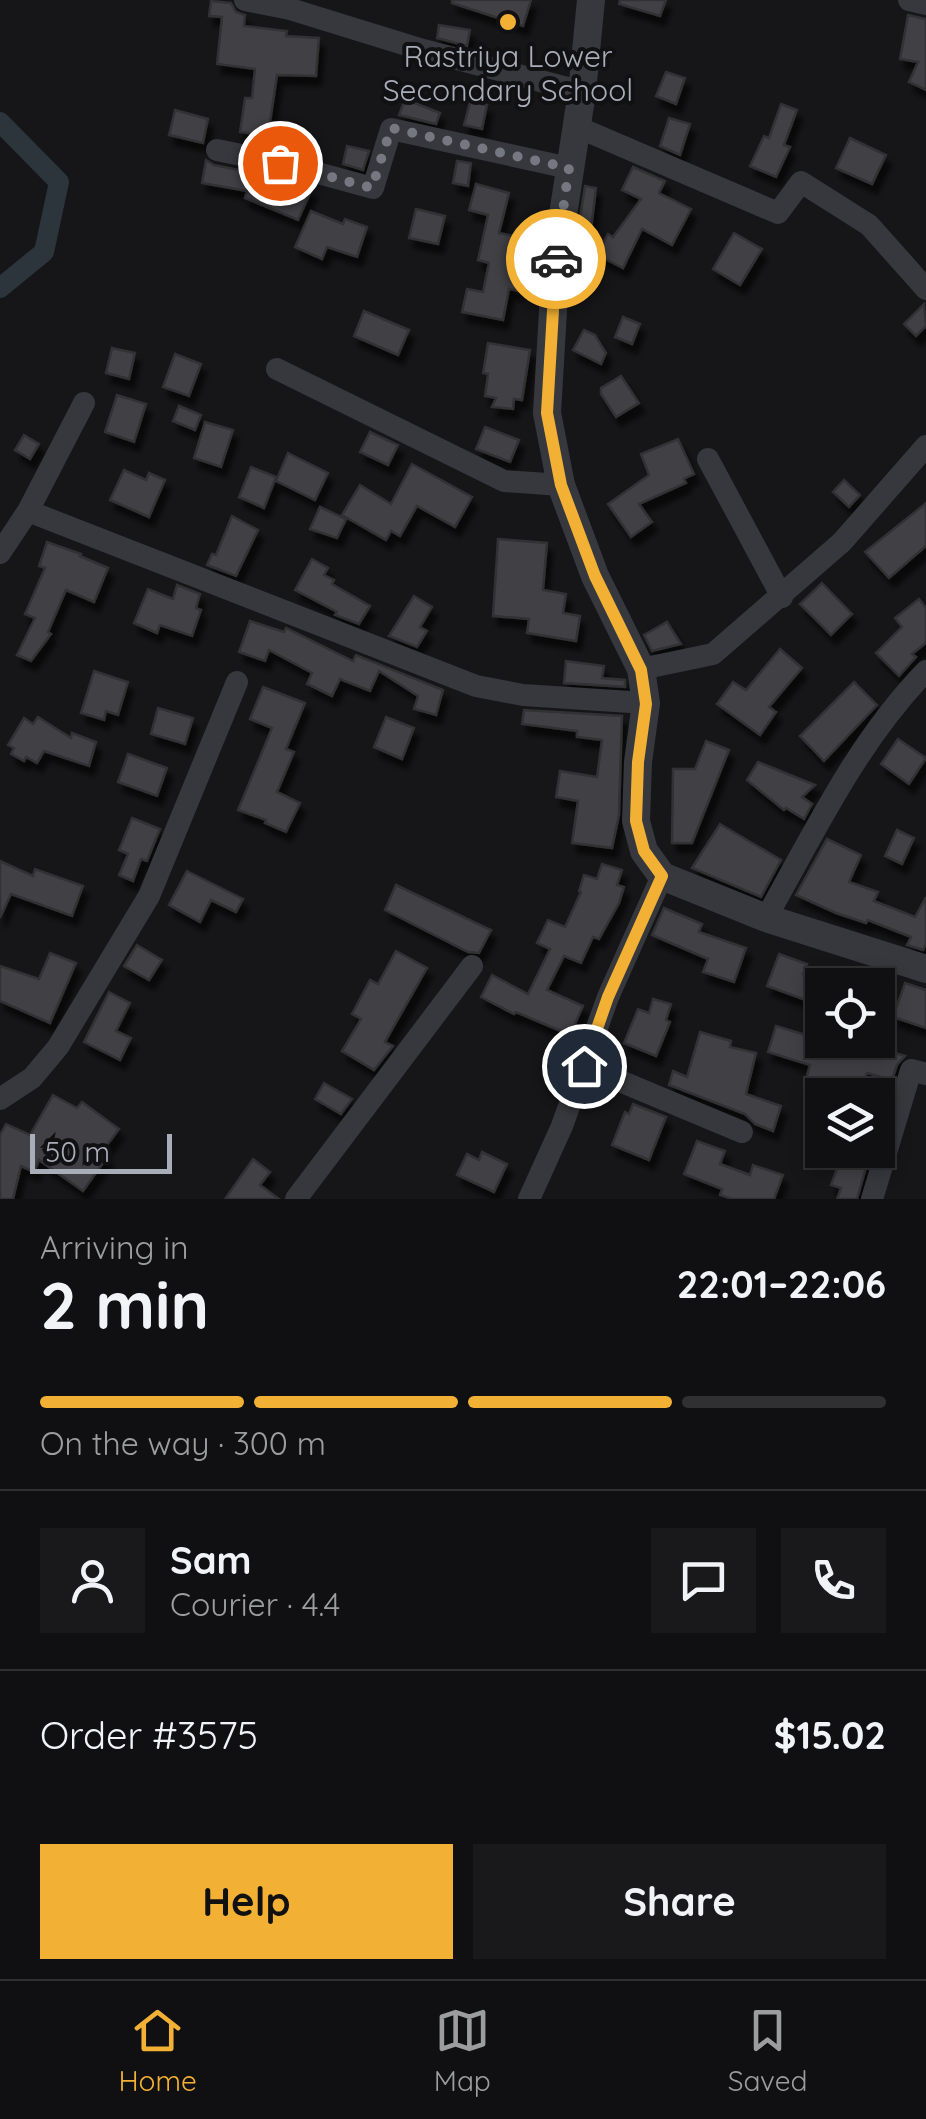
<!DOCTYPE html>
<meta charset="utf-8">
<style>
:root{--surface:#101012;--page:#19191b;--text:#f1f3f6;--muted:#9c9d9f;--line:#303032;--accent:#f2b134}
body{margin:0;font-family:Quicksand,sans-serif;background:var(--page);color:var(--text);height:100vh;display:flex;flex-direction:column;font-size:38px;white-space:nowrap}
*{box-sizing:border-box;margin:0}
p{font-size:32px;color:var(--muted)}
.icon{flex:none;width:55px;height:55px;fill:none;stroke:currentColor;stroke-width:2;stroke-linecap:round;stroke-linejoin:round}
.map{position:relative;height:1199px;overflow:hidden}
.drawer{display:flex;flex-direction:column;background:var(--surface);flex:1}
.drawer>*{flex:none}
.buttons{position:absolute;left:805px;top:968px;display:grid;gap:20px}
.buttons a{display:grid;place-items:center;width:90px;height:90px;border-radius:0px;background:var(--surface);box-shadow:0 5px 15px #0003,0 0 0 2px var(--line);font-size:50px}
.scale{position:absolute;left:30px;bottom:25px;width:142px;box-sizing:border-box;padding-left:10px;border:5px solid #a8adb8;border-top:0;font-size:28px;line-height:35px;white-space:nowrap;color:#a8adb8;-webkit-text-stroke:8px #111113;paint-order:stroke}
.pin{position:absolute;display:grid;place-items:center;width:85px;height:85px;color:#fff;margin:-42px;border:5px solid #fff;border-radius:50%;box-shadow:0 2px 10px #0007}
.courier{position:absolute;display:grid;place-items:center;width:100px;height:100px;margin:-50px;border:8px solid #f2b134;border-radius:50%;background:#fff;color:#222;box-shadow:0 2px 12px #0007}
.headline em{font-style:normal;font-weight:700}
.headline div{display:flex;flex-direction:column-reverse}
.headline{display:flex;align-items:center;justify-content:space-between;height:170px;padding:0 40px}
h1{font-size:65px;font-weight:700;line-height:75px}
.bar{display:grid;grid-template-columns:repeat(4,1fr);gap:15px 10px;align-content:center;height:120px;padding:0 40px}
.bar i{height:12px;border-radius:8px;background:var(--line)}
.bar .selected{background:var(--accent)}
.bar p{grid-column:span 4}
.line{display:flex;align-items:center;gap:25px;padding:0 40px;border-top:2px solid var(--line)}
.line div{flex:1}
.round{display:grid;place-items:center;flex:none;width:105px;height:105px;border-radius:0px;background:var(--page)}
.primary-button{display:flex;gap:20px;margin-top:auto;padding:20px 40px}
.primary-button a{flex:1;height:115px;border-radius:0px;background:var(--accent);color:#111;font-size:40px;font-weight:700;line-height:115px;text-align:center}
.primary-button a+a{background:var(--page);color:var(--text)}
.tabs{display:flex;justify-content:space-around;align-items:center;height:140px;border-top:2px solid var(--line);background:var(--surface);font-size:28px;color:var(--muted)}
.tabs a{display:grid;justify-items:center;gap:5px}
.tabs .selected{color:var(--accent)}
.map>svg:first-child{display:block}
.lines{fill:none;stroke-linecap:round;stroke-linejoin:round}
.canal{stroke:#2c353c;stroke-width:20}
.building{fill:#404145;stroke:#303034;stroke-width:2.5;filter:url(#shadow)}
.minor{stroke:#37383d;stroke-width:22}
.tertiary{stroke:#37383d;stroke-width:28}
.done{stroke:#757880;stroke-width:10;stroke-dasharray:0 18}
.route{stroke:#f2b134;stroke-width:12}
.poi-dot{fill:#f2b134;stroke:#111113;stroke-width:4}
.labels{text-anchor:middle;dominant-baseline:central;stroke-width:8;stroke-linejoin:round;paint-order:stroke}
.poi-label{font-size:30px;fill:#a8adb8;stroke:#111113}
</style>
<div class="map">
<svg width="926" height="1199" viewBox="0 0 926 1199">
<defs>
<filter id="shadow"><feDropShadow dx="5" dy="9" stdDeviation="2.5" flood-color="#0009"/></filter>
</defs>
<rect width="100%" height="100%" fill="#161618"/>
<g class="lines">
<path class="canal" d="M 0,122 L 59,182 L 44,252 L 0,288"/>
</g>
<g class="building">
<path d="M 452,0 L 531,0 L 523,26 L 452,3 Z"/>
<path d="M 620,0 L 666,0 L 660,16 L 619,4 Z"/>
<path d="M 211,1 L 231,3 L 236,12 L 245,15 L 244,26 L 287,31 L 286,36 L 319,38 L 316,76 L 277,75 L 268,136 L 240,132 L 245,98 L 252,98 L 255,69 L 217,64 L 222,17 L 209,16 Z"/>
<path d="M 908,15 L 926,19 L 926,90 L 909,82 L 918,62 L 900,59 Z"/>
<path d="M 439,25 L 470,30 L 467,46 L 437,38 Z"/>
<path d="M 666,72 L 685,78 L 676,104 L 656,96 Z"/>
<path d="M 405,99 L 440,113 L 436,124 L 399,115 Z"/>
<path d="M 470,102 L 487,105 L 482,129 L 464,125 Z"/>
<path d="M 781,104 L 797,110 L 784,145 L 790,147 L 776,177 L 750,166 L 764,136 L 769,138 Z"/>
<path d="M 175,110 L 208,119 L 203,143 L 169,135 Z"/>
<path d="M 669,118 L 690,124 L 680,155 L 660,146 Z"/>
<path d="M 850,138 L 886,155 L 872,184 L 836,168 Z"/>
<path d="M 347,146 L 369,151 L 363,170 L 343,164 Z"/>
<path d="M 206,160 L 214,165 L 278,178 L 312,189 L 298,220 L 245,198 L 247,191 L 202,183 Z"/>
<path d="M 457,161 L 471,163 L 468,186 L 453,183 Z"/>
<path d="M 633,167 L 665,181 L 659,193 L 691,209 L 672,245 L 642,229 L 623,268 L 597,255 L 608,234 L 613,237 L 641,199 L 622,190 Z"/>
<path d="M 476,184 L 509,193 L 499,233 L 532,240 L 527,262 L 523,261 L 518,291 L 509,289 L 503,320 L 462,312 L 467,289 L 483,292 L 489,263 L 478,260 L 488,215 L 469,210 Z"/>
<path d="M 585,186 L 596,188 L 589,246 L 576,244 Z"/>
<path d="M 416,209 L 445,216 L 438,244 L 409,238 Z"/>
<path d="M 311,211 L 343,224 L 345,219 L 367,227 L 357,257 L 327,247 L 322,259 L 295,247 Z"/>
<path d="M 734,233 L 762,249 L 740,285 L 713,269 Z"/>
<path d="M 924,304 L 926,326 L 916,336 L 904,324 Z"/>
<path d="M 364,311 L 409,330 L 398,355 L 354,336 Z"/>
<path d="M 623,317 L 640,324 L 632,344 L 615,337 Z"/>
<path d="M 584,330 L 595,335 L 606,353 L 601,364 L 573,350 Z"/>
<path d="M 488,343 L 530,350 L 522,400 L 514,399 L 513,409 L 492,407 L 496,398 L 485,396 L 488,374 L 483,373 Z"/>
<path d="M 112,348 L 135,353 L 129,379 L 106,373 Z"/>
<path d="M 175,354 L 201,364 L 189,396 L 163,387 Z"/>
<path d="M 621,376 L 639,403 L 616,417 L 601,394 L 601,388 Z"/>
<path d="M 117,395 L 146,404 L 134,442 L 105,432 Z"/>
<path d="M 179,406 L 201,415 L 195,430 L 173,421 Z"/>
<path d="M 205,422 L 233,430 L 221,467 L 194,458 Z"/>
<path d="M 485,427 L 519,440 L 510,462 L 476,449 Z"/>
<path d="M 370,432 L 398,445 L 388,465 L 360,452 Z"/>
<path d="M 24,435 L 39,444 L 30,459 L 15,450 Z"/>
<path d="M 678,439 L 694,474 L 684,479 L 686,483 L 639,504 L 652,522 L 631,537 L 608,504 L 649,475 L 641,454 Z"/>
<path d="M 288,453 L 328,473 L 315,500 L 276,481 Z"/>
<path d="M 412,464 L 472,497 L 455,527 L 417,506 L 400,536 L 391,531 L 386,540 L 342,515 L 360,485 L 391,504 Z"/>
<path d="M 251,467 L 276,477 L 264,508 L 239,497 Z"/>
<path d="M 124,470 L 146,480 L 149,473 L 165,480 L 149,517 L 110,500 Z"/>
<path d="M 844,480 L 860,495 L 849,507 L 833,492 Z"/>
<path d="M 926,503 L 926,546 L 889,578 L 865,552 Z"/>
<path d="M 320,507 L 346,519 L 337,538 L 310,529 Z"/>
<path d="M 232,516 L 258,530 L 236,576 L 207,565 L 212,554 L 216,555 Z"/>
<path d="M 498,539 L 547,543 L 543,590 L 566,594 L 563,613 L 580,616 L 576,641 L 527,633 L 529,619 L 493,616 Z"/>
<path d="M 47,542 L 81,554 L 80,556 L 108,568 L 94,602 L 66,590 L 48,632 L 51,634 L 31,661 L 17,655 L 35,618 L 25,614 L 45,568 L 39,566 Z"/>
<path d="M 312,559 L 328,568 L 324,575 L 334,580 L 332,584 L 370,606 L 359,624 L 335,615 L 337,612 L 295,590 Z"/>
<path d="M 822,583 L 852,614 L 831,635 L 800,604 Z"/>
<path d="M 177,585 L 200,594 L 196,608 L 201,610 L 192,636 L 160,625 L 157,633 L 134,623 L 148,589 L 173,599 Z"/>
<path d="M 414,596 L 432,607 L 420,627 L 427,631 L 417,647 L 389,636 Z"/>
<path d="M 919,599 L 926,608 L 926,643 L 912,654 L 916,657 L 899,676 L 876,653 L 902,627 L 895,618 Z"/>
<path d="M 250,621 L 284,632 L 286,628 L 353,661 L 356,655 L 443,690 L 436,715 L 414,709 L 418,696 L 379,671 L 370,691 L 340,679 L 332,696 L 307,684 L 312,673 L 269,650 L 265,661 L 239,652 Z"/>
<path d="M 667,622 L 681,644 L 652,651 L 644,635 Z"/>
<path d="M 780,649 L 802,668 L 769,707 L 776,712 L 760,735 L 717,704 L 733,682 L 746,690 Z"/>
<path d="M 566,661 L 604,666 L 602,678 L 625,680 L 625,687 L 564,683 Z"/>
<path d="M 94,671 L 128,682 L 118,715 L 106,711 L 104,720 L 81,713 Z"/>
<path d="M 854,682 L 877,705 L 824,761 L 800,736 Z"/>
<path d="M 263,687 L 305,703 L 286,749 L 294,752 L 277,792 L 300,803 L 286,832 L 265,823 L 266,820 L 238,810 L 272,728 L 250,719 Z"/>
<path d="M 158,708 L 193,718 L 185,744 L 151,734 Z"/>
<path d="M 524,710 L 622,716 L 619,815 L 612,848 L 572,843 L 578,801 L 556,797 L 560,771 L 597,777 L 602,740 L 577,737 L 577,731 L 522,724 Z"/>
<path d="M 38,717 L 71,738 L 72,733 L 96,742 L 89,766 L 44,751 L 37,763 L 26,757 L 24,761 L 11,754 L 14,748 L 8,745 L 24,718 L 33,724 Z"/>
<path d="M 386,717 L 414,728 L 402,759 L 374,747 Z"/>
<path d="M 898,739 L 926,758 L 909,784 L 881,764 Z"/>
<path d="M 706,741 L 729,750 L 692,843 L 672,843 L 673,769 L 695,769 Z"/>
<path d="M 128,754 L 167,768 L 157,796 L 118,782 Z"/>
<path d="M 758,762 L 815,785 L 802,797 L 812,804 L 804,819 L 786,808 L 784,810 L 747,780 Z"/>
<path d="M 132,818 L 160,829 L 147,861 L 141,859 L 133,881 L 119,875 L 128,854 L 119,850 Z"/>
<path d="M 720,824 L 781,860 L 761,897 L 692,868 Z"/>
<path d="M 897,830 L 914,838 L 902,864 L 885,856 Z"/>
<path d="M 827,839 L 861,855 L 849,882 L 878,892 L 874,901 L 915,917 L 926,897 L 926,944 L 923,950 L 907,945 L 911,937 L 868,920 L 866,923 L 836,913 L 796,895 Z"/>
<path d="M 0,861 L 33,876 L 35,869 L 83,886 L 72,916 L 11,894 L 0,918 Z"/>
<path d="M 602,864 L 622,870 L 617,885 L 624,887 L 619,903 L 599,939 L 593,937 L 581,963 L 564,956 L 547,990 L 583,1006 L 570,1035 L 516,1012 L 514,1014 L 481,997 L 492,975 L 528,994 L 550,949 L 537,943 L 548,920 L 565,927 L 581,892 L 579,891 L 584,875 L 597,879 Z"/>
<path d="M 187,871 L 243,899 L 236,912 L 211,900 L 200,922 L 169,905 Z"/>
<path d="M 396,885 L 491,930 L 479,953 L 468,952 L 385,910 Z"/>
<path d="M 664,908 L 702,924 L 699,932 L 746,948 L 734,982 L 703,972 L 708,959 L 652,935 Z"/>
<path d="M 137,945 L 162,960 L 149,980 L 124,966 Z"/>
<path d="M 396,951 L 427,968 L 385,1042 L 393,1046 L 374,1070 L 342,1051 L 361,1019 L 352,1014 L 370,980 L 378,984 Z"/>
<path d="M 50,953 L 76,963 L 50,1023 L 0,1001 L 0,966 L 39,979 Z"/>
<path d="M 779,954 L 807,964 L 803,974 L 822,982 L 822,1006 L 767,986 Z"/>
<path d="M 905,983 L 926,990 L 926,1028 L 893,1017 Z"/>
<path d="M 109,992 L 130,1003 L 116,1031 L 131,1038 L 120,1060 L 84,1042 Z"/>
<path d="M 653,999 L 671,1004 L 666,1020 L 670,1022 L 656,1056 L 624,1043 L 638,1009 L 649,1013 Z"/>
<path d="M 776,1026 L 822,1040 L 852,1040 L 905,1056 L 897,1065 L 892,1080 L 867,1073 L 860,1095 L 834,1095 L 804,1086 L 810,1065 L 768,1052 Z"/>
<path d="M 700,1032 L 731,1041 L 730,1047 L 756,1053 L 746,1094 L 781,1106 L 773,1131 L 755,1124 L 745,1114 L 669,1085 L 673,1071 L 687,1077 Z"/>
<path d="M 324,1083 L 352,1099 L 341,1114 L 315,1099 Z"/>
<path d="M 53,1095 L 77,1108 L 82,1102 L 119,1129 L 102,1152 L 108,1156 L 83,1191 L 39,1160 L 34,1172 L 21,1166 L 13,1199 L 0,1199 L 0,1135 L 6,1124 L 30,1135 Z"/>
<path d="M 633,1104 L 666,1117 L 649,1160 L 612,1145 L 625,1112 L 629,1114 Z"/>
<path d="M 697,1141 L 725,1151 L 720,1164 L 750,1175 L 753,1165 L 783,1175 L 774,1199 L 732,1199 L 720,1195 L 722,1189 L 684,1174 Z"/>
<path d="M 844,1150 L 871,1150 L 857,1199 L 837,1199 L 841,1188 L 831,1185 Z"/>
<path d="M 482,1152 L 507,1164 L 494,1192 L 457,1175 L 467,1154 L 479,1160 Z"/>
<path d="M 253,1159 L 270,1172 L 260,1185 L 279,1199 L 225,1199 Z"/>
</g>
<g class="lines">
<g class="minor">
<path d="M 245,0 L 290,9 L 423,50 L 582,92"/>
<path d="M 909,0 L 926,4"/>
<path d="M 575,126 L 778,213 L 801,182 L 869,225 L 926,289"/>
<path d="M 217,150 L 281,163 L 373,188 L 391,129 L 569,168"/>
<path d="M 277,369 L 504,481 L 561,485"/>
<path d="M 708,459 L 782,597"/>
<path d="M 28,511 L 476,686 L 523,695 L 646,703"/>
<path d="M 0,553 L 28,511 L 84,403"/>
<path d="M 641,669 L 713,654 L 842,542 L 926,446"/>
<path d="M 766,918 C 814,833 857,742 926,671"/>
<path d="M 584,1066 L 742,1132"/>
<path d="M 0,1099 L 32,1078 L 58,1047 L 149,896 L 237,682"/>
<path d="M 296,1199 L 472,966"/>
<path d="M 529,1199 L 562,1126 L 608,997 L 662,876"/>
<path d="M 872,1199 L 911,1070 L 926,1074"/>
</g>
<path class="tertiary" d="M 591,0 L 582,92 L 556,260 L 547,413 L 561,485 L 595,576 L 641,669 L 646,703 L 638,762 L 636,821 L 644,851 L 662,876 L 766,918 L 926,969"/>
</g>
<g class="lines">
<path class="done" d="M 280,163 L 372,188 L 391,128 L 569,168 L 556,259"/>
<path class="route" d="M 556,259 L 547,413 L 561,485 L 595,576 L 641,670 L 646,704 L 638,762 L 636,821 L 644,851 L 662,876 L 608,997 L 584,1066"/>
</g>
<circle class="poi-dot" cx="508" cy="22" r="10"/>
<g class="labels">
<g class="poi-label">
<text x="508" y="56">Rastriya Lower<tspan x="508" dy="34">Secondary School</tspan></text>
</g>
</g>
</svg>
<div class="buttons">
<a><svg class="icon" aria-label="locate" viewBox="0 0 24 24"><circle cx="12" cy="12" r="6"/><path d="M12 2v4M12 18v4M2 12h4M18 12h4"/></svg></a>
<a><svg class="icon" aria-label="layers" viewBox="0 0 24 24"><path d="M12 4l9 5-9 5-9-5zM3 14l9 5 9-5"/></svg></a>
</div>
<div class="scale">50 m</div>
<div class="pin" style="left:280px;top:163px;background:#ea580c"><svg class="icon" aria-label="bag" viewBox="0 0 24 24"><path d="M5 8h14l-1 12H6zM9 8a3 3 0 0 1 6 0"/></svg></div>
<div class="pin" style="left:584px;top:1066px;background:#1f2937"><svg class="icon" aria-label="home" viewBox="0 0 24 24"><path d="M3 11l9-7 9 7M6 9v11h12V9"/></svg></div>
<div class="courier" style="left:556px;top:259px"><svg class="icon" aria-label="car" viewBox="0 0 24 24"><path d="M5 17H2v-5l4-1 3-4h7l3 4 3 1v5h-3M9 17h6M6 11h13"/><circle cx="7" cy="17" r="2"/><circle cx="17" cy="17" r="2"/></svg></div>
</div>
<section class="drawer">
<div class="headline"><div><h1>2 min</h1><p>Arriving in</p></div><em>22:01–22:06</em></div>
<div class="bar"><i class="selected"></i><i class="selected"></i><i class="selected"></i><i></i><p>On the way · 300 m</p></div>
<div class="line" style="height:180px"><a class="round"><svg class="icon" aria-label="person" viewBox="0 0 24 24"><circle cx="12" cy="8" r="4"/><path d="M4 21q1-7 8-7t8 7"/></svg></a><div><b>Sam</b><p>Courier · 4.4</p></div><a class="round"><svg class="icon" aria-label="chat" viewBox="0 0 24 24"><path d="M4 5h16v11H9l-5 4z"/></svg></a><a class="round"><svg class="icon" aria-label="phone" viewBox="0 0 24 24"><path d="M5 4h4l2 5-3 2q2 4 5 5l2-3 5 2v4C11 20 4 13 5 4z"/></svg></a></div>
<div class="line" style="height:130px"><div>Order #3575</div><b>$15.02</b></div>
<div class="primary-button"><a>Help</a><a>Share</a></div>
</section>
<nav class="tabs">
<a class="selected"><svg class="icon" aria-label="home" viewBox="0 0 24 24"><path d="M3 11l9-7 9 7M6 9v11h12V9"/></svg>Home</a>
<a><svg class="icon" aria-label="map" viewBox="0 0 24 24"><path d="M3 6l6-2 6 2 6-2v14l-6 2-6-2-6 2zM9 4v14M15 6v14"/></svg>Map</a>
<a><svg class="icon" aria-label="saved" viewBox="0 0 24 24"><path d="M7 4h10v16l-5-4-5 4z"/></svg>Saved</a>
</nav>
